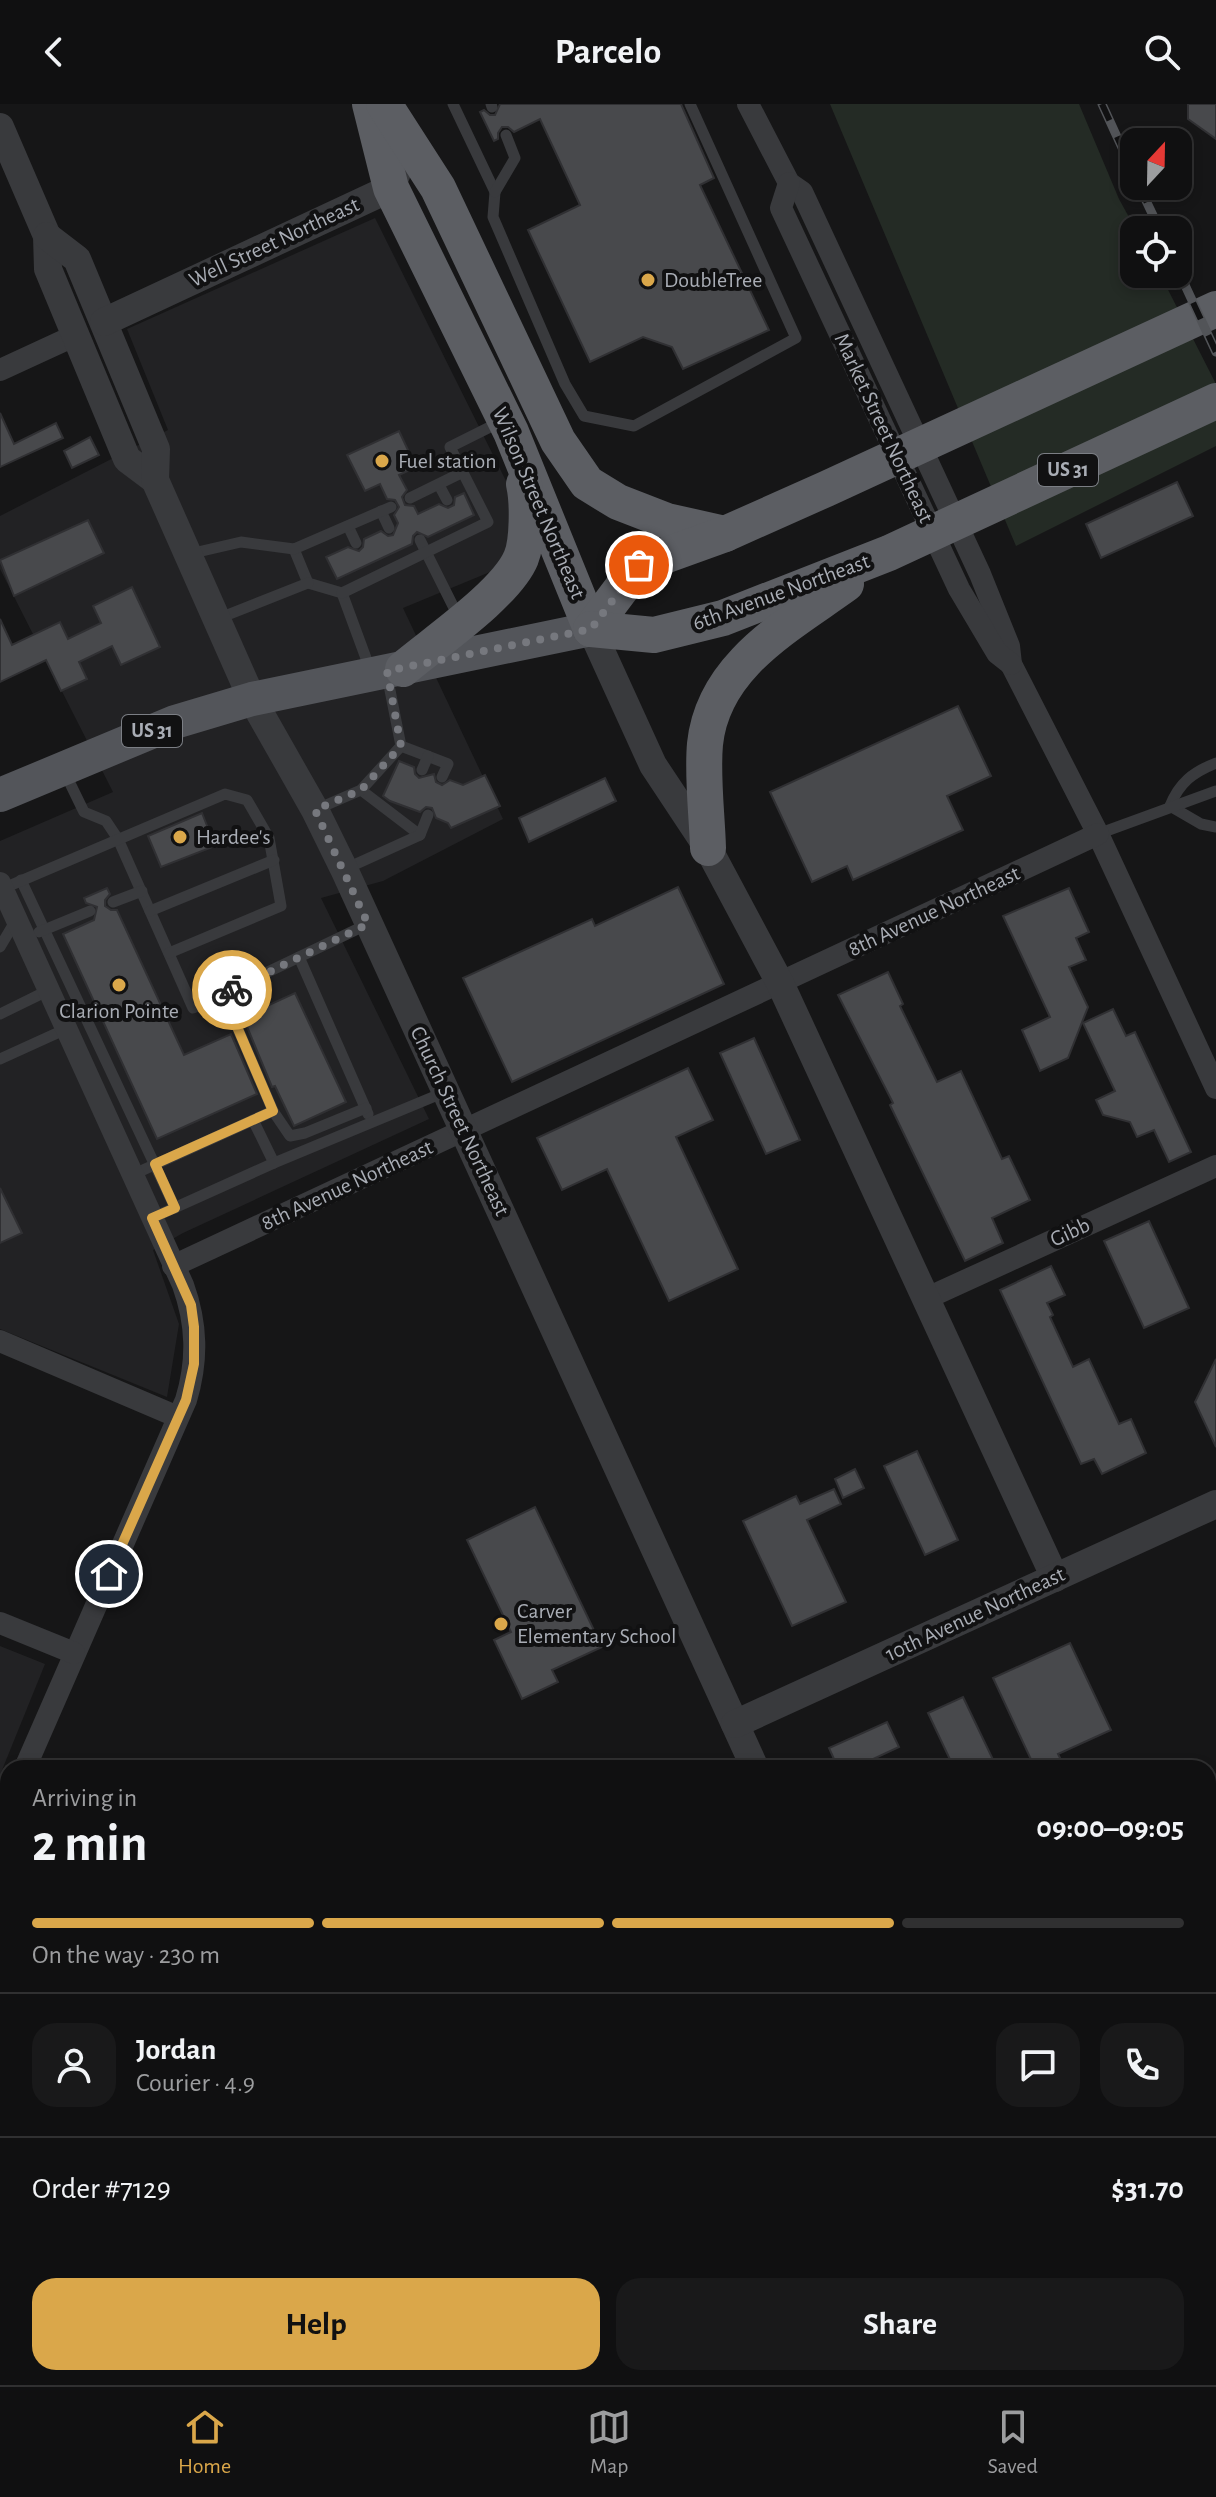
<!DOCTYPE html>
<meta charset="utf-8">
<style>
:root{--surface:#101011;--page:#19191a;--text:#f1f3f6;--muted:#9c9d9f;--line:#303031;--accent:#daa74a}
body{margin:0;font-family:"Alegreya Sans",sans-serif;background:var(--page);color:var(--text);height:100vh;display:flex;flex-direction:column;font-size:30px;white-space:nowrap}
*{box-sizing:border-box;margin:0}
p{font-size:26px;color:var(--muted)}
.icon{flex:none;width:44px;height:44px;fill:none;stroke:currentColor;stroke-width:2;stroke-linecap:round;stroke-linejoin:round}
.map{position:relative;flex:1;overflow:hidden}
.sheet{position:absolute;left:0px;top:1656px;width:1216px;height:626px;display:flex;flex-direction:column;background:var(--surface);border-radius:24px 24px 0 0;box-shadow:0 4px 12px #0003,0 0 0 2px var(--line)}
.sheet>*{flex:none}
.needle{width:52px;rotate:22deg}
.controls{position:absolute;left:1120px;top:24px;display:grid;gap:16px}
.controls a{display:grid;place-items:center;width:72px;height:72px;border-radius:16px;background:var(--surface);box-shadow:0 4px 12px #0003,0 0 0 2px var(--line);font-size:40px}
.pin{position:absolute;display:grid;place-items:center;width:68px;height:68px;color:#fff;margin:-34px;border:4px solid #fff;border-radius:50%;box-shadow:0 2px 8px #0007}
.courier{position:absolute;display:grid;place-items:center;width:80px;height:80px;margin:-40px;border:6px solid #daa74a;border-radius:50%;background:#fff;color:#222;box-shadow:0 2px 10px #0007}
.overview em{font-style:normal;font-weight:700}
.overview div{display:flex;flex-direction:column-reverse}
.overview{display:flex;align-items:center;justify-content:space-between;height:136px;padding:0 32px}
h1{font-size:52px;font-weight:700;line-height:60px}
.bar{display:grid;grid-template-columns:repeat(4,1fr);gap:12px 8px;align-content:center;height:96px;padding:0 32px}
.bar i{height:10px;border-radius:6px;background:var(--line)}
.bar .on{background:var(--accent)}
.bar p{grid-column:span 4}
.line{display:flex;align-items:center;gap:20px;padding:0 32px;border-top:2px solid var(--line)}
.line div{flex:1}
.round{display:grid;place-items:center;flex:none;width:84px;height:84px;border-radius:24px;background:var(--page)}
.primary-button{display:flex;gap:16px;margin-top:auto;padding:16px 32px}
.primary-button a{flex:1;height:92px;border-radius:24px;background:var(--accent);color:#111;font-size:32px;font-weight:700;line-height:92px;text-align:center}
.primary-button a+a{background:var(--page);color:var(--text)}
header{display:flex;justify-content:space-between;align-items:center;height:104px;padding:0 32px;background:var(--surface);font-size:36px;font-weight:700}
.tabs{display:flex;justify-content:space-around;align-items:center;height:112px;border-top:2px solid var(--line);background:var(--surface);font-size:22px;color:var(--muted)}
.tabs a{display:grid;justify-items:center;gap:4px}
.tabs .on{color:var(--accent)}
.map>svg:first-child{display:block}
.built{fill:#222224}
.green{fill:#242b25}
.building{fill:#48494c;stroke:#303033;stroke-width:2}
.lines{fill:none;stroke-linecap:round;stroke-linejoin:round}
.service{stroke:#393a3d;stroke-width:11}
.minor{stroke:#393a3d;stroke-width:22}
.tertiary{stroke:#393a3d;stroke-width:28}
.primary{stroke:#53555a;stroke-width:34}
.trunk{stroke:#5c5e63;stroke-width:36}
.rail-casing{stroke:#525458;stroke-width:9}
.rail{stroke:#111112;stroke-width:6;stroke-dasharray:18;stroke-linecap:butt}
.done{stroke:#76787e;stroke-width:8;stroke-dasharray:0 14.4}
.route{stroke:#daa74a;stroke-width:10}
.poi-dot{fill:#daa74a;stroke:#111112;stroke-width:3}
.labels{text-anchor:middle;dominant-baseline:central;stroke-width:8;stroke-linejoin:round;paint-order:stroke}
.shield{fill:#111112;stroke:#7b7e84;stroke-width:2}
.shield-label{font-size:20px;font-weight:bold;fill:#a9adb5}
.street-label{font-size:22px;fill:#a9adb5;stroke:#111112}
.poi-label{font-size:22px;fill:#a9adb5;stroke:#111112;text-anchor:start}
</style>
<header><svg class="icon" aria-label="back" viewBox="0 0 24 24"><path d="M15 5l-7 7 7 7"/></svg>Parcelo<svg class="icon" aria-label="search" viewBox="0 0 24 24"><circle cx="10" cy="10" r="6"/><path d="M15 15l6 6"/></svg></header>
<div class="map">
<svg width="1216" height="2281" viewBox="0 0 1216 2281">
<rect width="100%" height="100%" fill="#161617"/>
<g class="built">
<path d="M 375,114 L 520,405 L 510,448 L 490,468 L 403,504 L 503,715 L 383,777 L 321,794 L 429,1015 L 183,1129 L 153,1146 L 179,1220 L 167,1293 L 0,1225 L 0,737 L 113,688 L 0,465 L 0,412 L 168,326 L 127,225 Z"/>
<path d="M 0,1542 L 45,1560 L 0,1671 Z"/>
</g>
<path class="green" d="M 830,0 L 1079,0 L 1119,95 L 1136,126 L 1134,170 L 1160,170 L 1216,280 L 1216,342 L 1016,442 Z"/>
<g class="building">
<path d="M 500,0 L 681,0 L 714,74 L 700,81 L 769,226 L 683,265 L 672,243 L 643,233 L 590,258 L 528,126 L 580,101 L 540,15 L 514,28 L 508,23 L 502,23 L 498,29 L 498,35 L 494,37 L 480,8 L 484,6 L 490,11 L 495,11 Z"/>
<path d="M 1188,0 L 1216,0 L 1216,35 L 1188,15 Z"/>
<path d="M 0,309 L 14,340 L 56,319 L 63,334 L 0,363 Z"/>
<path d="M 399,327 L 416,363 L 399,371 L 407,386 L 402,393 L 405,401 L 414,402 L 418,410 L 439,400 L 448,404 L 454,401 L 455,393 L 464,389 L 474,411 L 428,433 L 417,428 L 413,432 L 412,440 L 337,475 L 326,453 L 348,443 L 359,447 L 363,443 L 364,435 L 381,427 L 388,432 L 393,431 L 398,419 L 394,411 L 399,403 L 395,396 L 387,395 L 380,380 L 365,387 L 347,351 Z"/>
<path d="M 90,333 L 99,351 L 72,364 L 64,347 Z"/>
<path d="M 1177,378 L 1193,412 L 1101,454 L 1086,420 Z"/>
<path d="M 88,416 L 104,449 L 14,492 L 0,456 Z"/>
<path d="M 132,483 L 160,543 L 121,561 L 112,542 L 79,558 L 87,575 L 61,587 L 46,556 L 0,578 L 0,515 L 12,541 L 60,518 L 68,535 L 101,519 L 93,502 Z"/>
<path d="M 958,602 L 991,672 L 947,692 L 963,726 L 853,776 L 847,762 L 812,778 L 770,688 Z"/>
<path d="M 399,657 L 414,663 L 415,670 L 419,674 L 434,670 L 436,678 L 442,681 L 450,676 L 463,681 L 485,671 L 500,702 L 451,724 L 448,719 L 436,714 L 432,704 L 426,703 L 420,708 L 390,697 L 383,692 Z"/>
<path d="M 605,674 L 616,697 L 529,738 L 519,714 Z"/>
<path d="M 202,709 L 215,742 L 161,763 L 148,732 Z"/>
<path d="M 678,783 L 724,880 L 512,978 L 463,874 L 592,815 L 595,822 Z"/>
<path d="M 107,784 L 110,790 L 105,796 L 105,802 L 111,806 L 117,806 L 184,951 L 231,930 L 257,990 L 157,1035 L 63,830 L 94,816 L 97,803 L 86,799 L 84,794 Z"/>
<path d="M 1069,784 L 1089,828 L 1076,834 L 1086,856 L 1069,863 L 1088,903 L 1068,954 L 1040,967 L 1022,926 L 1050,913 L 1003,812 Z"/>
<path d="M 888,868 L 903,900 L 900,902 L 937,978 L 961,967 L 1002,1055 L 1009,1052 L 1030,1096 L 992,1114 L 1003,1139 L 965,1157 L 890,1001 L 893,999 L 838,891 Z"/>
<path d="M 295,889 L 346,998 L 294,1022 L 275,982 L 272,983 L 243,913 Z"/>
<path d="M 1113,905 L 1126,932 L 1135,928 L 1191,1048 L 1169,1058 L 1154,1026 L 1137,1033 L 1130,1018 L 1103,1011 L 1096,996 L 1115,987 L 1083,919 Z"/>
<path d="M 754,934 L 800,1036 L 766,1050 L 720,949 Z"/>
<path d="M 688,964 L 713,1016 L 676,1033 L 738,1165 L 669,1197 L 607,1065 L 562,1086 L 537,1034 Z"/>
<path d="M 0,1084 L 22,1129 L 0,1139 Z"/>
<path d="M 1149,1117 L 1189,1204 L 1144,1224 L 1104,1137 Z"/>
<path d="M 1051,1162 L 1065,1191 L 1047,1199 L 1053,1211 L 1050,1213 L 1073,1263 L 1089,1255 L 1119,1320 L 1131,1315 L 1146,1349 L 1102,1370 L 1094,1355 L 1081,1360 L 1000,1186 Z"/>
<path d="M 1216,1255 L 1216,1343 L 1195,1298 Z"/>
<path d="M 917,1347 L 958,1436 L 925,1451 L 884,1362 Z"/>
<path d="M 855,1365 L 864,1384 L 843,1394 L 835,1375 Z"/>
<path d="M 834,1385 L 841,1400 L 807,1416 L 846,1498 L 792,1522 L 743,1417 L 796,1392 L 800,1400 Z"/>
<path d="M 535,1403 L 602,1543 L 552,1566 L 558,1578 L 522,1595 L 494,1536 L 511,1528 L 467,1436 Z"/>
<path d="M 1070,1539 L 1111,1626 L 1058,1650 L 1065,1664 L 1035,1664 L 993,1574 Z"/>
<path d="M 963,1593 L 997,1664 L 954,1664 L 928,1609 Z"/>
<path d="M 887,1618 L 899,1643 L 854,1664 L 838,1664 L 829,1644 Z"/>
</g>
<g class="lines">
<g class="service">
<path d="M 453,0 L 495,88 L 493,113 L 565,280 L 584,312 L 634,322 L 796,234 L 690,0"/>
<path d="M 491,0 L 492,3"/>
<path d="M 495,88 L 515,54 L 506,31"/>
<path d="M 439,381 L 447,396"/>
<path d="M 410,394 L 463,368"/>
<path d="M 381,407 L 389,424"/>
<path d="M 348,422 L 356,439"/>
<path d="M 420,436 L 459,514"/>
<path d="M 294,445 L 308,479 L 342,489 L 370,565"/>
<path d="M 189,450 L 241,438 L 294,445 L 391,403"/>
<path d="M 342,489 L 488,418 L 450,343 L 502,317"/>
<path d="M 217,515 L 308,479"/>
<path d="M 387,571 L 401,642 L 448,660 L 442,673"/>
<path d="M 422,666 L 428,652"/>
<path d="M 65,669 L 84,708 L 106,717 L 118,735 L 193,904 L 368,820"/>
<path d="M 361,686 L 420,731"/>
<path d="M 1170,702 C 1179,679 1193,668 1216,659"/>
<path d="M 1170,702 L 1201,720 L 1216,723"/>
<path d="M 317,705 L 361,686 L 401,642"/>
<path d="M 1098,730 L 1216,687"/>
<path d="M 345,765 L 420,731 L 428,711"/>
<path d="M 21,776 L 175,1104"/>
<path d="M 2,785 L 225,690 L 247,696 L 269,734 L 281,802 L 169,849"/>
<path d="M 113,798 L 142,787"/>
<path d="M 150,807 L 274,756"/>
<path d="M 39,828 L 90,807"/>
<path d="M 0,843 L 16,816"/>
<path d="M 299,853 L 368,1010"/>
<path d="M 223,890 L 273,1007 L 290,1032 L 305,1029 L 366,1004"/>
<path d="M 0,910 L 49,886"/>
<path d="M 0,955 L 66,925"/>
<path d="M 253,1016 L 274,1059"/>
<path d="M 132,1071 L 273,1007"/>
<path d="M 152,1114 L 274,1059 L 445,988"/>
<path d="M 0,2247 L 8,2250"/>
<path d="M 65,2274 L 82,2281"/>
<path d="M 1008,2281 L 1010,2274"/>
</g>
<g class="minor">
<path d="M 748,0 L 789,79 L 802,88 L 980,470 L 1009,542 L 1011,560 L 1098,730 L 1216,984"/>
<path d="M 789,79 L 781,104 L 959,485 L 997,549 L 1011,560"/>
<path d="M 0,266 L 76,231"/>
<path d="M 0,779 L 183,1181 C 197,1220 198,1256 186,1296 L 25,1664"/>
<path d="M 173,1162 L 1098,730"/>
<path d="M 925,1195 L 1216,1062"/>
<path d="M 0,1237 L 178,1313"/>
<path d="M 0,1519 L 74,1549"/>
<path d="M 0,1721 L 8,1702"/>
<path d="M 558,2281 L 560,2274"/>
</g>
<g class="tertiary">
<path d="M 0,23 L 47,132 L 48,165 L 127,355 L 155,376"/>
<path d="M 47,132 L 77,155 L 156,345 L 155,376 L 252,595 L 315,706 L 344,765 L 755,1664"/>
<path d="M 104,218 L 391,84 L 398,66"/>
<path d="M 591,525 L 653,661 L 708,744 L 780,879 L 1055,1474"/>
<path d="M 735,1620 L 1216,1400"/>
<path d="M 1208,2229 L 1216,2232"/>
</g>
<path class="primary" d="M 0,691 L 175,618 L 252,595 L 591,525"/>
<g class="trunk">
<path d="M 370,0 L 391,84 L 511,328 L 591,525"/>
<path d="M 384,0 L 438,84 L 558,337 L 587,379 L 618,398 L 667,417 L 725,430"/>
<path d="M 591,525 L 639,461 L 725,430 L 826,385 L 1216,205"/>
<path d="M 591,525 L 654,531 L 723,514 L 889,449 L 1216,297"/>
<path d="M 403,565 C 435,538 506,490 521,454 C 528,437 528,398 524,380"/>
<path d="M 708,744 C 707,710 702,673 705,640 C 713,561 788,522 846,480"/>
</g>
<g class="rail-casing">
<g id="rail">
<path d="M 1102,0 L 1134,70"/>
<path d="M 1139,82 L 1160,126"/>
<path d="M 1178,166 L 1216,248"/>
</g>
</g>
<use href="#rail" class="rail"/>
</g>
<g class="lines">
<path class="done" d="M 232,886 L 368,820 L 315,706 L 361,686 L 401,642 L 387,567 L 591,525 L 639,461"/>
<path class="route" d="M 109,1470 L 186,1296 L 194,1260 L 194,1223 L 191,1201 L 152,1114 L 175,1104 L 155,1060 L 273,1007 L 223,890 L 232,886"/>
</g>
<g class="poi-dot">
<circle cx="648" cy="176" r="8"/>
<circle cx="382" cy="357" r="8"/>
<circle cx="180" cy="733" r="8"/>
<circle cx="119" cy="881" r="8"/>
<circle cx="501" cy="1520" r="8"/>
</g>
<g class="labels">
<g class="shield">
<rect x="1038" y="350" width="60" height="32" rx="6"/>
<rect x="122" y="611" width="60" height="32" rx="6"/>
</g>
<g class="shield-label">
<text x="1068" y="366">US 31</text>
<text x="152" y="627">US 31</text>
</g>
<g class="street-label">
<text transform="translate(274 138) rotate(-25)">Well Street Northeast</text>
<text transform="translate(884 324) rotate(65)">Market Street Northeast</text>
<text transform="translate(539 399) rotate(67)">Wilson Street Northeast</text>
<text transform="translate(781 488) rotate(-20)">6th Avenue Northeast</text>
<text transform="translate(934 807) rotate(-25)">8th Avenue Northeast</text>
<text transform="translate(460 1017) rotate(65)">Church Street Northeast</text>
<text transform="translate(347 1081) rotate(-25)">8th Avenue Northeast</text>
<text transform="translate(1070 1128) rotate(-25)">Gibb</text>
<text transform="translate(975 1510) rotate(-25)">10th Avenue Northeast</text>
</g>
<g class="poi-label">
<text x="664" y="176">DoubleTree</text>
<text x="398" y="357">Fuel station</text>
<text x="196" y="733">Hardee's</text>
<text x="119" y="907" text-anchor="middle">Clarion Pointe</text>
<text x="517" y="1507">Carver<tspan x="517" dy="25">Elementary School</tspan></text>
</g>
</g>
</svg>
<div class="controls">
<a><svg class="needle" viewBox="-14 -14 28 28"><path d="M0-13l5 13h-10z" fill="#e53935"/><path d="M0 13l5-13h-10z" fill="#9c9d9f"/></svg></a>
<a><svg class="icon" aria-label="locate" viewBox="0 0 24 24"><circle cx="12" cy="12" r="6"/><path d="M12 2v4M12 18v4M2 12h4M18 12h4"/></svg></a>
</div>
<div class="pin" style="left:639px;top:461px;background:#ea580c"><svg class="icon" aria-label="bag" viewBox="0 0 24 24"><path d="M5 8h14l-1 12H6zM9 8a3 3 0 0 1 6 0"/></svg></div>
<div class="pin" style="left:109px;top:1470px;background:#1f2937"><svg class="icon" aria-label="home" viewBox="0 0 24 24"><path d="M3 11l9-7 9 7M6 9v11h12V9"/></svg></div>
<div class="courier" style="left:232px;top:886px"><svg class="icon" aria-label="bike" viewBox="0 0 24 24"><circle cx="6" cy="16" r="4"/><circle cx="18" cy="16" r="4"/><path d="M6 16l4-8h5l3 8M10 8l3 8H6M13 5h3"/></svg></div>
<section class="sheet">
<div class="overview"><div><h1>2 min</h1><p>Arriving in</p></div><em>09:00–09:05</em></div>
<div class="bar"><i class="on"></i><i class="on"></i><i class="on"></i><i></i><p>On the way · 230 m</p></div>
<div class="line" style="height:144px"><a class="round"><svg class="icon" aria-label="person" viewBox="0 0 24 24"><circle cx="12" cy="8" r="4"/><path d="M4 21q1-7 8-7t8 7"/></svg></a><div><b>Jordan</b><p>Courier · 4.9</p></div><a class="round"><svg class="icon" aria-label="chat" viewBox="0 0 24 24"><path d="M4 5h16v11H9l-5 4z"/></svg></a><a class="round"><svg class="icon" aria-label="phone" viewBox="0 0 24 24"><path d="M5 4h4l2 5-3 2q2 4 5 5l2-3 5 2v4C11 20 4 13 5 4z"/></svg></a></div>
<div class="line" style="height:104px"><div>Order #7129</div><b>$31.70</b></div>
<div class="primary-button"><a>Help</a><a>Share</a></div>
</section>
</div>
<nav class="tabs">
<a class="on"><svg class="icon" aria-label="home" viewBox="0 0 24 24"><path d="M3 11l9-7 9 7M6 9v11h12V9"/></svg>Home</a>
<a><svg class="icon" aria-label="map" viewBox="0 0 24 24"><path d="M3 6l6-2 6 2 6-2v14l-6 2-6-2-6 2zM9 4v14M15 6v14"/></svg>Map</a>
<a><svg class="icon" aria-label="saved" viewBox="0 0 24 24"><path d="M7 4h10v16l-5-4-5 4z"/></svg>Saved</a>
</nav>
